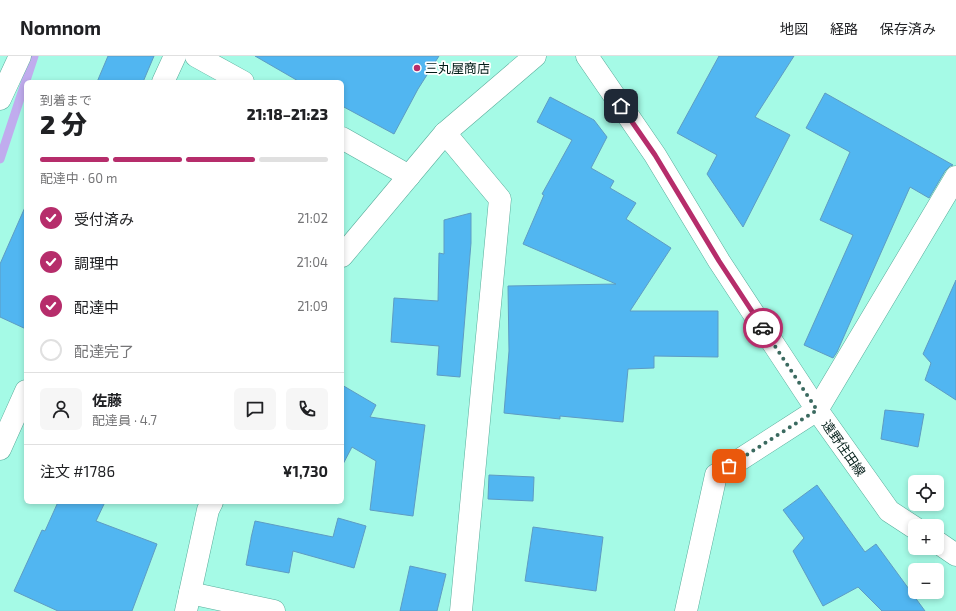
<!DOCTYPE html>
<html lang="ja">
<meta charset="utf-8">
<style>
:root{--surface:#fff;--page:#f6f6f6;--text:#202124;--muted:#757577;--line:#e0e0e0;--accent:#b62d6b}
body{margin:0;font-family:"Exo 2","Noto Sans JP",sans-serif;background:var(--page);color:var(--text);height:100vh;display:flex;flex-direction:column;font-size:15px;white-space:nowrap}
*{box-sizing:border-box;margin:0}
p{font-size:13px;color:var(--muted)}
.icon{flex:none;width:22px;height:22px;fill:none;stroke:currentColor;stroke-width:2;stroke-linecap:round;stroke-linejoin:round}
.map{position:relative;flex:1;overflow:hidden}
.panel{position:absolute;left:24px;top:24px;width:320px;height:424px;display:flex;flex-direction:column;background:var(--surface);border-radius:6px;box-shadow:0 2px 6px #0003}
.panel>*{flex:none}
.tools{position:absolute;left:908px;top:419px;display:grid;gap:8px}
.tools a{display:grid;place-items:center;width:36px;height:36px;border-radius:6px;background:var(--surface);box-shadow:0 2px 6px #0003;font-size:20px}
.pin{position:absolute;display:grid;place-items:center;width:34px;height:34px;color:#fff;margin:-17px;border-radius:8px;box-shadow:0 2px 6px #0006}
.courier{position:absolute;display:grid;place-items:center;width:40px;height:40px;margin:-20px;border:3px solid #b62d6b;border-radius:50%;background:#fff;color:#222;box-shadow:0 1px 5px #0007}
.head em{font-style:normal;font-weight:800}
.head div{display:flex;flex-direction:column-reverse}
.head{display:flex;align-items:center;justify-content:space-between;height:68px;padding:0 16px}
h1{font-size:26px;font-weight:800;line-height:30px}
.bar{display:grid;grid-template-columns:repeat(4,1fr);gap:6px 4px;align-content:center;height:48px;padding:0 16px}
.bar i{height:5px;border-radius:3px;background:var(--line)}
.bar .selected{background:var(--accent)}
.bar p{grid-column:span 4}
.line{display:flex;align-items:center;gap:10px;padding:0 16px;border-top:1px solid var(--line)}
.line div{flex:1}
.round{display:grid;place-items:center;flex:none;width:42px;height:42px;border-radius:6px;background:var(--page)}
ol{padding:0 16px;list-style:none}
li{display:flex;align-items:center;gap:12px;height:44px}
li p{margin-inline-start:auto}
li .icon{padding:4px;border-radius:50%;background:var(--accent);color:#fff;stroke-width:4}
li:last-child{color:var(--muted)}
li i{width:22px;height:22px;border:2px solid var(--line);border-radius:50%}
header{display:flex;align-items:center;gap:24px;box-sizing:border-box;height:56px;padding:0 20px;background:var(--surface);border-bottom:1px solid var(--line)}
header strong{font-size:19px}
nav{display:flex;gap:22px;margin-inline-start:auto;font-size:14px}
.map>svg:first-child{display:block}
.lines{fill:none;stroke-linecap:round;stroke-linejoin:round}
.stream{stroke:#c0acee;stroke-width:9}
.building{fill:#51b6f1;stroke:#5e9cc3}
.minor-casing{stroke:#59ad9b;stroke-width:23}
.major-casing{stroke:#59ad9b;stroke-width:23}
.minor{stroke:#fff;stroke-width:22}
.major{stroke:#fff;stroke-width:22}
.done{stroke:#3b6a60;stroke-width:4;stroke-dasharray:0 7.2}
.route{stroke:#b62d6b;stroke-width:5}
.poi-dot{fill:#b62d6b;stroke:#fff;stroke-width:1.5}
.labels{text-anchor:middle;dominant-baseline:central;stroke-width:3.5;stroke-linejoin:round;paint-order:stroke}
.poi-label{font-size:13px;fill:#021d18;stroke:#fff;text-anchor:start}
.street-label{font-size:13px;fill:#021d18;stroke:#fff}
</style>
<header>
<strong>Nomnom</strong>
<nav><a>地図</a><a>経路</a><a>保存済み</a></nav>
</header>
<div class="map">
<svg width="956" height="555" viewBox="0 0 956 555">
<rect width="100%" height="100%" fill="#a5fae6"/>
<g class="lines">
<path class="stream" d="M 0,103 L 34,0"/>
</g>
<g class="building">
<path d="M 108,0 L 154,0 L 143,26 L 97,26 Z"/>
<path d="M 255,0 L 439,0 L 418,33 L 394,78 L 342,50 L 342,26 L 300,26 Z"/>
<path d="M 719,0 L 794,0 L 755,61 L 790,79 L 743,171 L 707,118 L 717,99 L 677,77 Z"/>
<path d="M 825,37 L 953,109 L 950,110 L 945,115 L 929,142 L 910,131 L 837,296 L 833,302 L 804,289 L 853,179 L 820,164 L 850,96 L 806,72 Z"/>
<path d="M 550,41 L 594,64 L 607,81 L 591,112 L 614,125 L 610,132 L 636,147 L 626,163 L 671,192 L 630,255 L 718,255 L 718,301 L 654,300 L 654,312 L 628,313 L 623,366 L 560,360 L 560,363 L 504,357 L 509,295 L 508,230 L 616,228 L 523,188 L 544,139 L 542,138 L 572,84 L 537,66 Z"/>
<path d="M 26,149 L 26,273 L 0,261 L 0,208 Z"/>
<path d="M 471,157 L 471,187 L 460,321 L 437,319 L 439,290 L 391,286 L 394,242 L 438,245 L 439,197 L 444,198 L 444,164 Z"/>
<path d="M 956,224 L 956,344 L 925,324 L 931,307 L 923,298 Z"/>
<path d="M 342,329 L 376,349 L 370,361 L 425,369 L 413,460 L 370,454 L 376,405 L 352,391 L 342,410 Z"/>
<path d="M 885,354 L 924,358 L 918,391 L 881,383 Z"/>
<path d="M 489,419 L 534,421 L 533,445 L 488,443 Z"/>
<path d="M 817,429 L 865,496 L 876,488 L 925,555 L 882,555 L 858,531 L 823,550 L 793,495 L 804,482 L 783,454 Z"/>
<path d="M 58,446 L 105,446 L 96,465 L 157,488 L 132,555 L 58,555 L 14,535 L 42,474 L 45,475 Z"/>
<path d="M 338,462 L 366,470 L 354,512 L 293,495 L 289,517 L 246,509 L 251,483 L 251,482 L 255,465 L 333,481 Z"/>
<path d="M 533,471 L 603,481 L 596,535 L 525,525 Z"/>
<path d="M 410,510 L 446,518 L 437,555 L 400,555 Z"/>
</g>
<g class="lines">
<g class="minor-casing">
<g id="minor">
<path d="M 196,0 L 243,26"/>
<path d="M 163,26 L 175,0"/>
<path d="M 0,43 L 20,0"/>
<path d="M 445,77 L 500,143 L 461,555"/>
<path d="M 342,82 L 409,120"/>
<path d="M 342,200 L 445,77 L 535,0"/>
<path d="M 0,393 L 26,335"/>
<path d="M 190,537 L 274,555"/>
<path d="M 186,555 L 208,454 L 212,446"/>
<path d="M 686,555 L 716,419 L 817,354 L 956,121"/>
</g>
</g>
<g class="major-casing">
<g id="major">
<path d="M 587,0 L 655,99 L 719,205 L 817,354 L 889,455 L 915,472"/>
<path d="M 937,486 L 956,499"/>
</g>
</g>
<use href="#minor" class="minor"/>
<use href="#major" class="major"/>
</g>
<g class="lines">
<path class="done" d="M 729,410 L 817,354 L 763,272"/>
<path class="route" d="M 621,50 L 655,99 L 719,205 L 763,272"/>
</g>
<circle class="poi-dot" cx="417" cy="12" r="4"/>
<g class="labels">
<g class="poi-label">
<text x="425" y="12">三丸屋商店</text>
</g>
<g class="street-label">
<text transform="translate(844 392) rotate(55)">遠野住田線</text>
</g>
</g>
</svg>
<div class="tools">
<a><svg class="icon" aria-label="locate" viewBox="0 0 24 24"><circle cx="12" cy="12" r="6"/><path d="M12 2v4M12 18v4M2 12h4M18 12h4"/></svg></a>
<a>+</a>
<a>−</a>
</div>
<div class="pin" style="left:729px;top:410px;background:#ea580c"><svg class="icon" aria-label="bag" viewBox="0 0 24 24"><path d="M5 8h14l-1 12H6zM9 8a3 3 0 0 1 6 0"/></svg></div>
<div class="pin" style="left:621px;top:50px;background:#1f2937"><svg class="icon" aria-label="home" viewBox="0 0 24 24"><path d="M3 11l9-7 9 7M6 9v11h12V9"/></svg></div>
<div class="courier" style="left:763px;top:272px"><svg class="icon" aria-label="car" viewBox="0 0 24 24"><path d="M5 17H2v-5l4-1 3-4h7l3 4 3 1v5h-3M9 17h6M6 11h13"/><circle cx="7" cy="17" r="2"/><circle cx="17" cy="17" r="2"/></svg></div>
<section class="panel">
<div class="head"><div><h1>2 分</h1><p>到着まで</p></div><em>21:18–21:23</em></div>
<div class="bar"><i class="selected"></i><i class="selected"></i><i class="selected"></i><i></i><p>配達中 · 60 m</p></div>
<ol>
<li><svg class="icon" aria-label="check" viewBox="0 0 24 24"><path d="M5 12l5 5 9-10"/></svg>受付済み<p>21:02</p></li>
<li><svg class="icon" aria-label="check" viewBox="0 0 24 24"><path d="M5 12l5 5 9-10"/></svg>調理中<p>21:04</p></li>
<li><svg class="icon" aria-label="check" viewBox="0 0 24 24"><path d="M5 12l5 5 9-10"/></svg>配達中<p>21:09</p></li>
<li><i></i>配達完了</li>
</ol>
<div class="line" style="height:72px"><a class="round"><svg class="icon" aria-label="person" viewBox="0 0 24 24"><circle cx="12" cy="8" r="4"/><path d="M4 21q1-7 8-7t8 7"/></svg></a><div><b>佐藤</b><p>配達員 · 4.7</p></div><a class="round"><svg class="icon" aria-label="chat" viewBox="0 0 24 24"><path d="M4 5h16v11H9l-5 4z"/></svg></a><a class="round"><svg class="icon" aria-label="phone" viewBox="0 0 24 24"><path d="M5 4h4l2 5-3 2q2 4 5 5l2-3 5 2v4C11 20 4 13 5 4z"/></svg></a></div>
<div class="line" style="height:52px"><div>注文 #1786</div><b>¥1,730</b></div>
</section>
</div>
